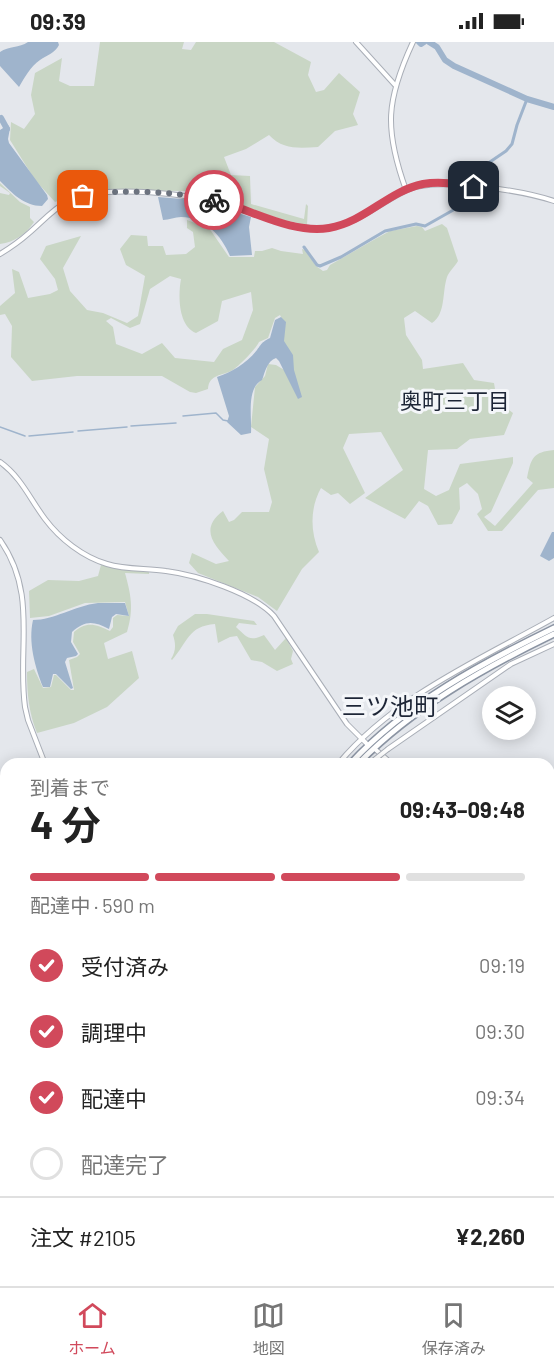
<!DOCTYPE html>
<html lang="ja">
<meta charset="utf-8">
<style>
:root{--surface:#fff;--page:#f2f2f2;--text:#222;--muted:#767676;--line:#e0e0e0;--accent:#d1495b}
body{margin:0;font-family:Barlow,"Noto Sans JP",sans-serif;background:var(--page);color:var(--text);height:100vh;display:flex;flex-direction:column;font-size:22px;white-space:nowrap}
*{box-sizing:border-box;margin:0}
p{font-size:20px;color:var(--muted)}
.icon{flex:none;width:33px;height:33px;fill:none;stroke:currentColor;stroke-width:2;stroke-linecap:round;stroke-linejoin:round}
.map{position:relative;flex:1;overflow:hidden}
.details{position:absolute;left:0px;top:716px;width:555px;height:530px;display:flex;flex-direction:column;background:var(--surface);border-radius:18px 18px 0 0;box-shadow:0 3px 15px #0003}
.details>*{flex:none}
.tools{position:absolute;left:482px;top:644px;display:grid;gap:12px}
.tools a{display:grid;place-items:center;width:54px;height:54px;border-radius:50%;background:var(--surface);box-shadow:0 3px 15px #0003;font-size:30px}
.pin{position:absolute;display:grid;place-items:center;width:51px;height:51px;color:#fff;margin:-26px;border-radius:12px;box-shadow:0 3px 9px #0006}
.courier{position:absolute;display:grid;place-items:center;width:60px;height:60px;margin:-30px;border:4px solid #d1495b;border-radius:50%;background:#fff;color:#222;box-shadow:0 2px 8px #0007}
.overview em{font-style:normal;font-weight:700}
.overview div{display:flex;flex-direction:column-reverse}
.overview{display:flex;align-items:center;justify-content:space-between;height:102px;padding:0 30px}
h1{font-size:39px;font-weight:700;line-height:45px}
.bar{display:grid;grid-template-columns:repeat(4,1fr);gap:9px 6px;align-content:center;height:72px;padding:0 30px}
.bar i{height:8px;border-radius:4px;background:var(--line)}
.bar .selected{background:var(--accent)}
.bar p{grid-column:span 4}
.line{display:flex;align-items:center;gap:15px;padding:0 30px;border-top:2px solid var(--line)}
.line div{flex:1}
ol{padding:0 30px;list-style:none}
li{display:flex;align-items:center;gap:18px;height:66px}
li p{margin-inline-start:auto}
li .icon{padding:6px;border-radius:50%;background:var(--accent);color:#fff;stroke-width:4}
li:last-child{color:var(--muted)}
li i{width:33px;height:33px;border:3px solid var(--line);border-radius:50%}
.status{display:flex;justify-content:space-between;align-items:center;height:42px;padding:0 30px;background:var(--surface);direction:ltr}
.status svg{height:16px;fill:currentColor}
.menu{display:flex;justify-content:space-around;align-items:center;height:84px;border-top:2px solid var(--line);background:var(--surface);font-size:16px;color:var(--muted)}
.menu a{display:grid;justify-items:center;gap:3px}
.menu .selected{color:var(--accent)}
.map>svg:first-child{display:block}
.green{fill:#c9d6c5;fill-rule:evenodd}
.water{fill:#9fb4cc}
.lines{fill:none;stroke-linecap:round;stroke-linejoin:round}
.stream{stroke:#9fb4cc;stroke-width:1.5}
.canal{stroke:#9fb4cc;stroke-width:3}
.river{stroke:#9fb4cc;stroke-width:6}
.secondary-casing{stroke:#a9aeb7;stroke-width:6}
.highway-casing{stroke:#8b94a3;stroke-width:8}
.secondary{stroke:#fff;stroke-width:4}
.highway{stroke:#fff;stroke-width:5}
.secondary-bridge-casing{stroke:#a9aeb7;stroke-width:6;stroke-linecap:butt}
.secondary-bridge{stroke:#fff;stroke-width:4}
.done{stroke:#6c737f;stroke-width:6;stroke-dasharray:0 10.8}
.route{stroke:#d1495b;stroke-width:8}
.labels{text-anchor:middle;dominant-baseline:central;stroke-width:6;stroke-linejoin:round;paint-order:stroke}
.neighbourhood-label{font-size:22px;fill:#1d2536;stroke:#f4f6f9}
.quarter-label{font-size:24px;fill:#1d2536;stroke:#f4f6f9}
</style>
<div class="status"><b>09:39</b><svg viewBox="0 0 49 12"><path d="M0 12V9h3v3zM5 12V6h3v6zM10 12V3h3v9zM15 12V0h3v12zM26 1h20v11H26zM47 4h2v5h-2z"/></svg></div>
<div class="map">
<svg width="554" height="1244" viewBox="0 0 554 1244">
<rect width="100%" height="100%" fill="#e4e7ec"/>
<g class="green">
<path d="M 100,0 L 184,0 L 182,7 L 191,8 L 196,0 L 274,0 L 311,20 L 308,33 L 316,50 L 324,48 L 339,31 L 360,50 L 353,72 L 358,83 L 335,89 L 318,105 C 299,106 283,108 269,93 L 246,107 L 224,115 L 231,133 L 250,134 L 251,162 L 304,177 L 306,162 L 308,164 L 307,183 L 284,178 L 210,154 L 185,149 L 101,148 L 80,150 L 55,160 L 35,138 L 10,98 L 11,80 L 24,87 L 35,72 L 31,53 L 35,31 L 62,16 L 59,39 L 70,44 L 94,44 Z"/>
<path d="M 0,141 L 20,160 L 30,165 L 30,176 L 34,180 C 26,192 15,200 0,202 L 0,151 L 9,153 L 10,151 L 0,144 Z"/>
<path d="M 187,178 L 209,186 L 229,215 L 254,215 L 255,209 L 262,209 L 272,206 L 281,209 L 303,212 L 302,207 L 305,208 L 316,224 L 323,229 L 327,228 L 330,223 L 377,196 L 390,189 L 417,184 L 422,185 L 425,189 L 442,182 L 447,186 L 458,219 C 455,224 449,230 447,235 C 442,250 446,272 432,281 L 415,269 L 404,276 L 406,293 L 422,318 L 423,327 L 463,321 L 474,338 L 494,341 L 497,359 L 513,371 L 504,393 L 470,397 L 457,407 L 428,408 L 424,447 L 436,454 L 449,448 L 460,422 L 513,415 L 513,421 L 491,470 L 484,475 L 495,484 L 533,441 L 527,436 C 531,416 533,410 554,408 L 554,446 L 538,448 L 502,489 L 488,489 L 477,472 L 482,467 L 478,452 L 467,441 L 459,446 L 460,467 L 452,482 L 438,483 L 428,464 L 419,459 L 405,477 L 365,456 L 403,428 L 381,390 L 349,392 L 343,406 L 365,451 L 350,462 L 338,451 L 331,453 L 321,446 C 310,466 310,489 319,510 L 302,527 L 277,569 L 258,555 L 198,531 L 189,521 L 192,511 L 216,522 L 229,519 C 214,503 199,487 223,469 L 229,480 L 234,478 L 242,470 L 269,470 L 272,460 L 264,427 L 269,397 L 251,385 L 255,345 L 265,334 L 268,322 L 276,323 L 286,329 L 291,314 L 282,301 L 284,281 L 280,273 L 275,276 L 268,296 L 259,300 C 256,307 240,323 233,328 C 222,334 209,332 208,347 L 196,351 L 190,350 L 162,334 L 77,334 L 32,339 L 11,315 L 12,284 L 5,272 L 0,273 L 0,264 L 15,251 L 12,227 L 19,230 L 28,256 L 50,252 L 58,248 L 55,237 L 40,217 L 46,204 L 81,194 L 63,226 L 70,249 L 87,268 L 103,271 L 127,281 L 138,274 L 145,234 L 126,223 L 120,207 L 131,193 L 147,194 L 148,204 L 163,204 L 166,213 L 186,212 L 195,205 L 193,190 L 187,186 ZM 170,234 L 181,237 C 178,253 178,284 196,291 L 218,279 L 222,259 L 251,250 L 253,268 L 242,298 L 223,307 L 214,320 L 175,316 L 162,301 L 142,312 L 116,302 L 113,285 L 106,279 L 111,276 L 130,286 L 140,282 L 150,247 Z"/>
<path d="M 101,523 L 149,530 L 149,532 L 125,531 C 131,553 134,567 127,590 L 104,601 L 108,617 L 132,609 L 139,636 L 107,665 L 74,681 L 37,691 C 29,671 27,652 27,630 L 34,627 L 43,646 L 51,645 L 54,633 L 56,633 L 71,648 L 74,648 L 69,618 L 77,615 L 80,612 L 73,600 L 74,590 C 86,579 96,582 110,589 L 113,585 L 113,576 L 117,573 L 129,574 L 125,560 L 85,561 L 49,574 L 30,576 L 29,549 L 48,538 L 79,539 L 98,534 Z"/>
<path d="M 195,572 L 207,572 L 254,579 L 257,583 L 239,581 L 236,585 C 247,595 249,600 264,593 L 275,608 L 286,596 L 293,609 L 291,617 L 293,622 L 277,629 L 262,620 L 251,618 L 237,594 L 230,595 L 218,601 L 215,582 C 188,584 188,600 172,618 L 171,617 C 176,609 176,602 173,593 L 178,584 Z"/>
<path d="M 554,1022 L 554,1082 L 549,1079 L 549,1032 Z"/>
<path d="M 6,1115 L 6,1161 L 0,1160 L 0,1118 Z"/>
<path d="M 549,1219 L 554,1219 L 554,1244 L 248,1244 L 245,1239 L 549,1239 Z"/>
<path d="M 158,1239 L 230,1239 L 234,1244 L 152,1244 Z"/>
</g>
<g class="water">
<path d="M 28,0 L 58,0 L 59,3 C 55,11 47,13 40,18 C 30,25 25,35 19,45 L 0,24 L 0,10 C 9,4 19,6 28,0 Z"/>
<path d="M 8,83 L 10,86 L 8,97 L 9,101 L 47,153 L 48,157 L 42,164 C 24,164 12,151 0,139 L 0,88 Z"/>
<path d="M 158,155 L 195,158 L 251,175 L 249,185 L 252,213 L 230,214 C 221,193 206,176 181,175 C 175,175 169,178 163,178 Z"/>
<path d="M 281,275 L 286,280 L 284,299 L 293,313 L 294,328 L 302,355 L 298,357 L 279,319 L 276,316 C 267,319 265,330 262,338 C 246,346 252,376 251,391 L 241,393 L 227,380 L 229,374 L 217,335 C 232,330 247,321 257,308 C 263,300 261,301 270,296 L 275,278 Z"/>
<path d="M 552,490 L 554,490 L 554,516 L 549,519 L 540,514 Z"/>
<path d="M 98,561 L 125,561 L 129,574 L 116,572 L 112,575 L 109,587 C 94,579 85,578 72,590 L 71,600 L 78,612 L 76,614 L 67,616 L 65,620 L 73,646 L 71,647 L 56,632 L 53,632 L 50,645 L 43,645 C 35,625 28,600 33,578 C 54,578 74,564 98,561 Z"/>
</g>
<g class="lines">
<g class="stream">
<path d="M 183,374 L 216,371 L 223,378 L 228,379"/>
<path d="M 131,384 L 176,381"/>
<path d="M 0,385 L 25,394"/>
<path d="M 78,389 L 127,385"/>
<path d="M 29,394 L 73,390"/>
<path d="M 0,874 L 6,876"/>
<path d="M 549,879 L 554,881"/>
<path d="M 549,979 L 554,981"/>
</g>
<path class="canal" d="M 304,205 L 317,223 L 320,224 L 341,215 L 385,189 L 416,182 L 425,184 L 471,158 L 474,155 L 472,140 C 478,138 477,132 482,128 L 481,126 L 506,109 L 512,102 L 517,83 L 527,57"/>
<g class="river">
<path d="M 419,0 L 421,2 L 424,0"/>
<path d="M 429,0 L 437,5 L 445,18 L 454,24 L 527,57 L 554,65"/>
<path d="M 0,93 L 7,87 L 1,76"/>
</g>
<g class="secondary-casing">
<g id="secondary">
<path d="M 356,0 L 395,43"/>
<path d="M 406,148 C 384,87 386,58 413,0"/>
<path d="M 0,212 C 10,206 20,199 29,191 C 42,180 53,167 68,159 C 103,141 196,152 233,164 C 262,174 294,189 326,186 C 358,183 379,161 407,148 C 436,134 523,149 554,159"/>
<path d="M 0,420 C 21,435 30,457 45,477 C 60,497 83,515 107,522 C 126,528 147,526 166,529 C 197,533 253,551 274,574 L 347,682 L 366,701"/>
<path d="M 0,498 C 38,552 17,606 25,665 L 28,678 L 45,722"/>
<path d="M 388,707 L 511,622 L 554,602"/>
<path d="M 376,708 L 392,722"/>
<path d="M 338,722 C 395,654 479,618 554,576"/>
<path d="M 549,864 L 554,866"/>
<path d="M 233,1239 L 238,1244"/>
<path d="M 26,1244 L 31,1239"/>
<path d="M 62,1244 L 67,1239"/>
</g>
</g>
<g class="highway-casing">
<g id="highway">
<path d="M 350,722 C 405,662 482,621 554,586"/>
<path d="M 358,722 C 412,666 484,626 554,592"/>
<path d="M 35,1244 L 40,1239"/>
<path d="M 43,1244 L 47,1239"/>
</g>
</g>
<use href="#secondary" class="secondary"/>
<use href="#highway" class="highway"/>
<g class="secondary-bridge-casing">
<path id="secondary-bridge" d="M 369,722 L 388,707"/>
</g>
<use href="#secondary-bridge" class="secondary-bridge"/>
</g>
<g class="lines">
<path class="done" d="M 83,154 C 118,146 179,150 214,158"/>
<path class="route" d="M 214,158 C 251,167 290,192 329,186 C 365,180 388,149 423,142 C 440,139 457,142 474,145"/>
</g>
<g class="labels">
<g class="neighbourhood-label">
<text x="455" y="358">奥町三丁目</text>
</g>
<g class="quarter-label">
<text x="390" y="663">三ツ池町</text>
</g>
</g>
</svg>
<div class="tools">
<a><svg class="icon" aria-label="layers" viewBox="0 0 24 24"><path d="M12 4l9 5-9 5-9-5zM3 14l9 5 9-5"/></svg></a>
</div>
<div class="pin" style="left:83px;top:154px;background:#ea580c"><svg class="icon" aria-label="bag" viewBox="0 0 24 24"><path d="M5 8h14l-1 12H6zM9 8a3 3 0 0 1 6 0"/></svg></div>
<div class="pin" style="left:474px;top:145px;background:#1f2937"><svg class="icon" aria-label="home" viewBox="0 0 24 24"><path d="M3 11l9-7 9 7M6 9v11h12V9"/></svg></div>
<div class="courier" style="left:214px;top:158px"><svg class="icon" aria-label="bike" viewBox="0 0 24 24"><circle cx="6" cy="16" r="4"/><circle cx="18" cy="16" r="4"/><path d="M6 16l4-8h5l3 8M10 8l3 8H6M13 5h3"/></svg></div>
<section class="details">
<div class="overview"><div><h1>4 分</h1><p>到着まで</p></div><em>09:43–09:48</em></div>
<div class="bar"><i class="selected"></i><i class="selected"></i><i class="selected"></i><i></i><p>配達中 · 590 m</p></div>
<ol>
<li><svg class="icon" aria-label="check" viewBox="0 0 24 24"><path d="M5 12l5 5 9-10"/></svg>受付済み<p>09:19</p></li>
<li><svg class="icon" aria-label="check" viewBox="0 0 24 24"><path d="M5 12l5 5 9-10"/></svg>調理中<p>09:30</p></li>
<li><svg class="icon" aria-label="check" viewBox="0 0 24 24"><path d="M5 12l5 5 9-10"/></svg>配達中<p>09:34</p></li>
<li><i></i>配達完了</li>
</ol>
<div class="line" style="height:78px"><div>注文 #2105</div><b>¥2,260</b></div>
</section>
</div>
<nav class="menu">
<a class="selected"><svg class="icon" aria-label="home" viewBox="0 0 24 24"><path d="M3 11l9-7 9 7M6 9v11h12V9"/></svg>ホーム</a>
<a><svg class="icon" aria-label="map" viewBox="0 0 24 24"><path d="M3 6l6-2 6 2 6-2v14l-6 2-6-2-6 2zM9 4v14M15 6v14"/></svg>地図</a>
<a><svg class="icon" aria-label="saved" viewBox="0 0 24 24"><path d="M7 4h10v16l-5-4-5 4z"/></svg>保存済み</a>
</nav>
